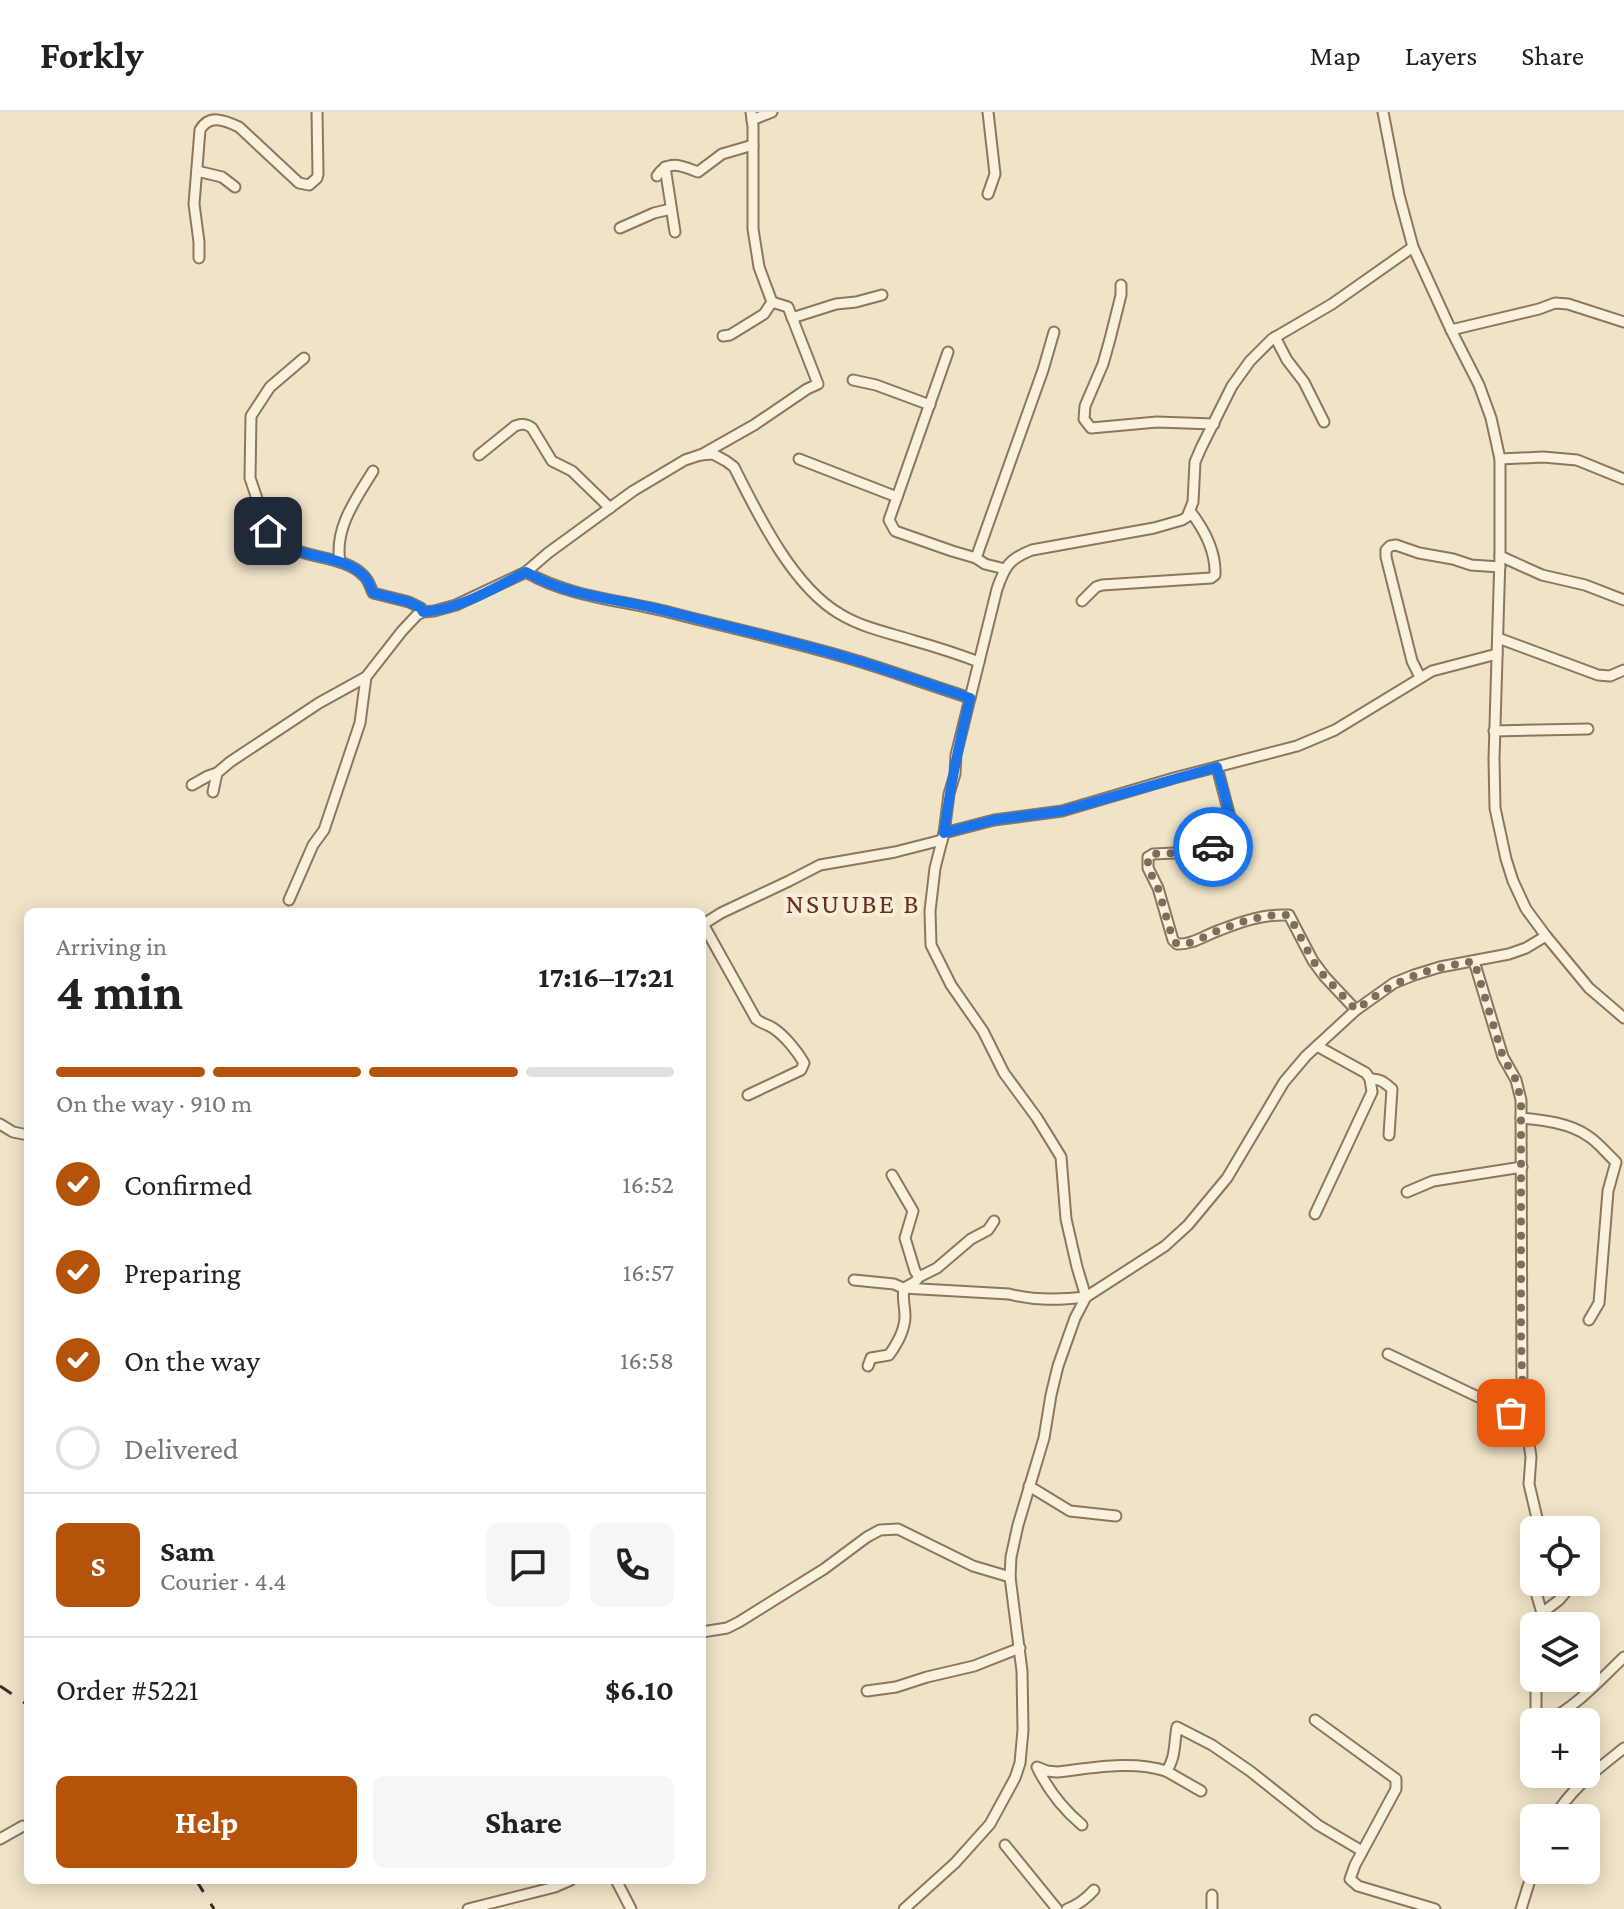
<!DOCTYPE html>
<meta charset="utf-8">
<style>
:root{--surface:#fff;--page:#f6f6f6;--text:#222;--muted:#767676;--line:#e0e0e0;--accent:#b45309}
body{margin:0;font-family:"Crimson Pro",serif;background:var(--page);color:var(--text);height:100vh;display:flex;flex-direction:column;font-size:30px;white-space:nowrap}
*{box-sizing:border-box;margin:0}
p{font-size:26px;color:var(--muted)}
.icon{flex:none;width:44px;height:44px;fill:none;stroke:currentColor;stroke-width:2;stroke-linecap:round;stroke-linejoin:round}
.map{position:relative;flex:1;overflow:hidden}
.side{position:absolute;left:24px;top:796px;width:682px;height:976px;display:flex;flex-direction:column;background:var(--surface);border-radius:12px;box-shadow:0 4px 20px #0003}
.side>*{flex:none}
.tools{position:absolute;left:1520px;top:1404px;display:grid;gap:16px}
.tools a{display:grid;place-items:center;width:80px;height:80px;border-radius:12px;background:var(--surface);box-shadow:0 4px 20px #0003;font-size:40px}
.pin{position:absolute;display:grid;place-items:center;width:68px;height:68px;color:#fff;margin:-34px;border-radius:16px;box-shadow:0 4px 12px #0006}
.courier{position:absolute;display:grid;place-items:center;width:80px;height:80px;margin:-40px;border:6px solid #1a73e8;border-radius:50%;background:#fff;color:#222;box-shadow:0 2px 10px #0007}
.head em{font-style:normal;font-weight:700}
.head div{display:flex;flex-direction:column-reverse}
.head{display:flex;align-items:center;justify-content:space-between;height:136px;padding:0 32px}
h1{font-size:52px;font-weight:700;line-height:60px}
.bar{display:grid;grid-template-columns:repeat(4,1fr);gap:12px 8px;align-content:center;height:96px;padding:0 32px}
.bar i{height:10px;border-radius:6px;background:var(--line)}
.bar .on{background:var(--accent)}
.bar p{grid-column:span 4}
.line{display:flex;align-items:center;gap:20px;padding:0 32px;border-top:2px solid var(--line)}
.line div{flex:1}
.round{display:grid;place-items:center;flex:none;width:84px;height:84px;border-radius:12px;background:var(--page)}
ol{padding:0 32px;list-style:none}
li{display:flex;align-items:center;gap:24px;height:88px}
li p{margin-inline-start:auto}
li .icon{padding:8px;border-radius:50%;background:var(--accent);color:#fff;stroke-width:4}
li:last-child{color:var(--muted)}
li i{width:44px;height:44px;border:4px solid var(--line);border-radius:50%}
.primary-button{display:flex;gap:16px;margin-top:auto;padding:16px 32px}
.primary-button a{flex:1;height:92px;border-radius:12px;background:var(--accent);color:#fff;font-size:32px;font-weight:700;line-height:92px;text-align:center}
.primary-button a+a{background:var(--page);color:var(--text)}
header{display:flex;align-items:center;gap:48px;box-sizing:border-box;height:112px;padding:0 40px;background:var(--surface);border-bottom:2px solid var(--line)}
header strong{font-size:38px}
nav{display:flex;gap:44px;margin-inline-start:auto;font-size:28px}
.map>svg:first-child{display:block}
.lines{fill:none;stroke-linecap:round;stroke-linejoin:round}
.minor-casing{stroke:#8d765c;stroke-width:13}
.minor{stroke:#faf1dc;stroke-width:9}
.rail{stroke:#3d2e20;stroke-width:3;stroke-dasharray:14 14;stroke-linecap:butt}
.done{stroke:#7c6e5b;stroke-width:8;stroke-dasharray:0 14.4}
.route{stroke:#1a73e8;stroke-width:10}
.labels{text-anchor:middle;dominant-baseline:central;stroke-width:8;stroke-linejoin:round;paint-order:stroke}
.quarter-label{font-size:28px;letter-spacing:2px;fill:#6b2e1e;stroke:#f7eed8}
</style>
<header>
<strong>Forkly</strong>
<nav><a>Map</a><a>Layers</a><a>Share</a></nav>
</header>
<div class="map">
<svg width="1624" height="1797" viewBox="0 0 1624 1797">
<rect width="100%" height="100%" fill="#f0e4c8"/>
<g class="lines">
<g class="minor-casing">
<g id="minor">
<path d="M 751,0 L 753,14 L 753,117 L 759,155 L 772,190"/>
<path d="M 1383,0 L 1399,83 L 1413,135 L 1451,218 L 1479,273 L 1491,306 L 1500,347 L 1500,444 L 1494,647 L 1495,696 L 1506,747 L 1513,769 L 1526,797 L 1546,824 L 1589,876 L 1624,906"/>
<path d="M 752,8 L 772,0"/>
<path d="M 665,55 L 675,120"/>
<path d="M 197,59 L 222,65 L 235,75"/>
<path d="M 657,64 C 668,47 682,54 698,60 L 722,42 L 753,33"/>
<path d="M 988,82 L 995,62 L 988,0"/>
<path d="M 620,116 L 654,101 L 671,97"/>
<path d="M 199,146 L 199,130 L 194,92 L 200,18 C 209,2 224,8 239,15 L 299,71 L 309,73 L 317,66 L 318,62 L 317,0"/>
<path d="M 1121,173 L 1121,183 L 1110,227 L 1103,252 L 1085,294 L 1084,307 L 1091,316 L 1157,310 L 1214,312"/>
<path d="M 792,206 L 836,192 L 856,190 L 882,183"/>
<path d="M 1451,218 L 1539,197 L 1555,191 L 1568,192 L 1624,210"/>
<path d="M 723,224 L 730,223 L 764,202 L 772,190"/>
<path d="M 1275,225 L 1287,248 L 1304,270 L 1324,310"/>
<path d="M 948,240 L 889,408 L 895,419 L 952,439 L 976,446"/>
<path d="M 304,246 L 270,275 L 251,304 L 250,366 L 268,419 C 292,451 341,439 364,464 C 369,469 370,474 373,481 L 409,490 L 421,496 L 423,500"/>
<path d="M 853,268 L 876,273 L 930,293"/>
<path d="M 479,343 L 515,314 C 521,312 526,311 532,316 L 552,349 L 572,359 L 610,396"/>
<path d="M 701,343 L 754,313 L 807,277 L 818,272 L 788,195 L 772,190"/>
<path d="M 799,347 L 897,385"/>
<path d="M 1500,347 L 1543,345 L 1577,348 L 1624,367"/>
<path d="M 1500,444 L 1542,463 L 1585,473 L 1624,488"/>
<path d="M 340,450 C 334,416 356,387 373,359"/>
<path d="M 1005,457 L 985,452 L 976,446 L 1043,258 L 1054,220"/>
<path d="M 526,460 C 571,486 623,488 672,501 C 731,516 790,529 848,546 C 889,558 929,573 970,586"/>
<path d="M 1082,489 L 1096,475 L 1102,473 L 1211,466 L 1215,463 C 1216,439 1204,417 1190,399"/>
<path d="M 1498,526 L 1598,563 L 1610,564 L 1624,558"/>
<path d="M 1420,565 L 1412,549 L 1386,445 L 1386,438 L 1390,434 L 1396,433 L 1419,441 L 1453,447 L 1471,453 L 1500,455"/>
<path d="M 1494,619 L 1588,617"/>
<path d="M 1217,655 L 1230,705 L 1228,728 L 1197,740 L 1153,742 L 1148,745 L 1148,756 L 1158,776 L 1173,828 L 1177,832 C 1192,833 1205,823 1220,818 C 1243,809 1264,802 1289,803 L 1313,849 L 1325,865 L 1356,898"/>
<path d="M 192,673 L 208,664 L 217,661"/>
<path d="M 213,680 L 217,661 L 230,650 L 319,591 L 366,565 L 402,519 L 417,503 L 423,500 L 434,499 L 456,493 L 526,460 L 548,441 L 633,379 L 685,348 L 700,343 L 713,342 L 726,349 L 734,355 C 758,403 793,475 840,502 C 863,516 890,521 915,529 C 936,535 958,542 979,550"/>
<path d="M 944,721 L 994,708 L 1062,699 L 1174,666 L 1297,634 L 1335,618 L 1432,559 L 1497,542"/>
<path d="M 289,788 L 313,733 L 324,718 L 360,611 L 366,565"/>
<path d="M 703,812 L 756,907 C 762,912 767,912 773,916 C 785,924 797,939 804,951 L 801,958 L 748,983"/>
<path d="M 702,813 L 721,801 L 789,769 L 820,753 L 895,740 L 942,728"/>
<path d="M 1370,967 C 1380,966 1385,971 1392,977 L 1389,1023"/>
<path d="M 1521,1006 C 1543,1008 1570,1011 1588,1024 C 1598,1030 1607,1042 1616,1050 L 1608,1079 L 1599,1191 L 1589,1208"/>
<path d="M 0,1012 L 13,1020 L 28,1023"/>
<path d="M 892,1063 L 913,1099 L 905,1126 L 915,1159 L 919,1165 L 915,1170 L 906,1175"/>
<path d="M 1407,1080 L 1433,1069 L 1522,1055"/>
<path d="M 1315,1102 L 1372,980 L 1370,967 L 1366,961 L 1317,934"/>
<path d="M 919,1165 L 937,1156 L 971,1127 L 988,1118 L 994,1109"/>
<path d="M 854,1168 L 894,1172 L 903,1176 L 1009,1182 C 1035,1189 1060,1188 1086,1185 L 1077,1155 L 1066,1107 L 1061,1045 L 1037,1006 L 1004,961 L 983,919 L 951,873 L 931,833 L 930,799 L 935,756 L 944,721 L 949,682 L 955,662 L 956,643 L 997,477 C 1005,454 1009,447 1032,438 L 1154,416 L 1182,408 L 1187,405 L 1193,390 L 1195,350 L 1201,336 L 1232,274 L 1250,249 L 1272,227 L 1332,192 L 1413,135"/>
<path d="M 1388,1242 L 1516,1303 L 1522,1300 L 1521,988 L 1516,968 L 1503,945 L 1474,849"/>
<path d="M 868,1254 L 871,1246 L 889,1243 C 897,1232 905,1219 905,1204 C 905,1194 902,1187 904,1176"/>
<path d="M 1521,1301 L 1528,1325 L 1531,1345 L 1529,1372 L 1537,1406 L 1537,1418"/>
<path d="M 1029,1374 L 1070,1399 L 1116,1404"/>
<path d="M 1586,1458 L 1591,1452"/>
<path d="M 1536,1470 L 1537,1484 L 1542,1501 L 1538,1514"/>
<path d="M 1542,1501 L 1559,1488 L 1574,1470"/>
<path d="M 702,1520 L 727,1516 L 739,1510 L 824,1457 L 867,1425 L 880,1418 L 898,1417 L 973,1454 L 1010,1465"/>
<path d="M 1534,1551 L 1534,1557"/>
<path d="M 1536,1566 L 1536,1610"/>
<path d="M 867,1579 L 896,1575 L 927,1565 L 974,1554 L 1020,1536"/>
<path d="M 1315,1608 L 1396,1667 L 1396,1677 L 1355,1753 L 1350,1767 L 1358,1774 L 1435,1797"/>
<path d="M 1545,1610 C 1575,1596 1600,1568 1624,1545"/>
<path d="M 1201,1679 L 1166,1659 C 1176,1647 1174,1630 1177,1615 L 1212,1633 L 1250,1659 L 1318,1713 L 1362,1739"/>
<path d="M 1554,1706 C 1571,1676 1598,1657 1624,1636"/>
<path d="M 1082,1713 C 1063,1697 1048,1678 1037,1655 L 1047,1659 L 1057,1660 C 1092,1656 1132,1648 1166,1659"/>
<path d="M 0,1727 L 23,1714"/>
<path d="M 1005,1733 L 1057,1797"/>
<path d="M 616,1768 L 631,1797"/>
<path d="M 1212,1783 L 1212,1797"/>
<path d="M 468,1797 L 555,1775 L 571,1768"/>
<path d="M 904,1797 L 955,1751 L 990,1712 L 1015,1666 L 1020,1651 L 1023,1618 L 1022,1559 L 1010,1465 L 1011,1445 L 1018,1413 L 1044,1326 L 1051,1283 L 1058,1254 L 1075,1206 L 1086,1185 L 1165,1134 L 1188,1113 L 1227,1066 L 1284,970 L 1306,944 L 1356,898 L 1394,871 L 1414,863 L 1440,855 L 1509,842 L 1526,836 L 1546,824"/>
<path d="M 1067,1797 C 1078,1793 1086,1787 1094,1778"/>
<path d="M 1521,1797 L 1534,1755"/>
</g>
</g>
<use href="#minor" class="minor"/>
<g class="rail">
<path d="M 0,1574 L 28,1593"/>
<path d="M 196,1768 L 214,1797"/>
</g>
</g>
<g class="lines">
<path class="done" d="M 1213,735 L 1197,740 L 1153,742 L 1148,745 L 1148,756 L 1158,776 L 1173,828 L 1177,832 C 1192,834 1205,823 1220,818 C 1243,809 1264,802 1289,803 L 1313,849 L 1325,865 L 1356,898 C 1398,866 1422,858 1474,849 L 1503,945 L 1516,968 L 1521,988 L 1521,1227 L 1523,1294 L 1522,1300 L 1519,1303 L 1511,1301"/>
<path class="route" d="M 268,419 C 293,451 341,439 364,464 C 369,469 370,474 373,481 L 409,490 L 421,496 L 423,500 C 459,498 494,476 526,460 C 570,486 618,486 666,499 C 727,515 788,528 848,546 C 889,558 930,573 970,586 C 959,631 950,675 944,721 L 994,708 L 1062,699 L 1217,655 C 1220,669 1239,721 1226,730 C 1222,733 1217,733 1213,735"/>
</g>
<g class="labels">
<g class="quarter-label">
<text x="853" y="791">NSUUBE B</text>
</g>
</g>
</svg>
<div class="tools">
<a><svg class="icon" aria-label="locate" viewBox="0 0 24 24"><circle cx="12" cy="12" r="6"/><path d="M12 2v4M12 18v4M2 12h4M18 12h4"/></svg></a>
<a><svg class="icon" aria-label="layers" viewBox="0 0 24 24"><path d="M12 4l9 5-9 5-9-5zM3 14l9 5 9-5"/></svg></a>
<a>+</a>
<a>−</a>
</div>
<div class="pin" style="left:1511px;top:1301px;background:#ea580c"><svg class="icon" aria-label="bag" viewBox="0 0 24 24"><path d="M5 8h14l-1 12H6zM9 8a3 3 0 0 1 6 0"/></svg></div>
<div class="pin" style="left:268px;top:419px;background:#1f2937"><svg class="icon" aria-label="home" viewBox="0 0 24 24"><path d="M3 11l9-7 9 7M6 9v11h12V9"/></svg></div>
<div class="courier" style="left:1213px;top:735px"><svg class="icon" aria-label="car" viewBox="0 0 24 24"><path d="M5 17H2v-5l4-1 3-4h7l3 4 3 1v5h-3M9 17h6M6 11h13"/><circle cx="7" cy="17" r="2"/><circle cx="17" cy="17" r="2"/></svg></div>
<section class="side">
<div class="head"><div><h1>4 min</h1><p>Arriving in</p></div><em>17:16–17:21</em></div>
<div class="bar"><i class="on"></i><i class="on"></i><i class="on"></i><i></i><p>On the way · 910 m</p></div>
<ol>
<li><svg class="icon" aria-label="check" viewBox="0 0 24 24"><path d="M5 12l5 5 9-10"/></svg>Confirmed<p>16:52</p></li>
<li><svg class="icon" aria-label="check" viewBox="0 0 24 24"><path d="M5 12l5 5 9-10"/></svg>Preparing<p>16:57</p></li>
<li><svg class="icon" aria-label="check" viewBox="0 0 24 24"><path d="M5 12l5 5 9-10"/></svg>On the way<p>16:58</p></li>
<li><i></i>Delivered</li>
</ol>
<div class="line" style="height:144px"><b class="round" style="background:var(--accent);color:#fff">S</b><div><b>Sam</b><p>Courier · 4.4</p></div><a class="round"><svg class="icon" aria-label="chat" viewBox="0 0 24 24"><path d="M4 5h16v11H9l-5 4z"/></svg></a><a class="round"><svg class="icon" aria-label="phone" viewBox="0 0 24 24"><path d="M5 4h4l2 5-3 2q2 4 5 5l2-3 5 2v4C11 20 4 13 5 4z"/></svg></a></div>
<div class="line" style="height:104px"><div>Order #5221</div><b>$6.10</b></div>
<div class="primary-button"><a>Help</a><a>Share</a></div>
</section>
</div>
